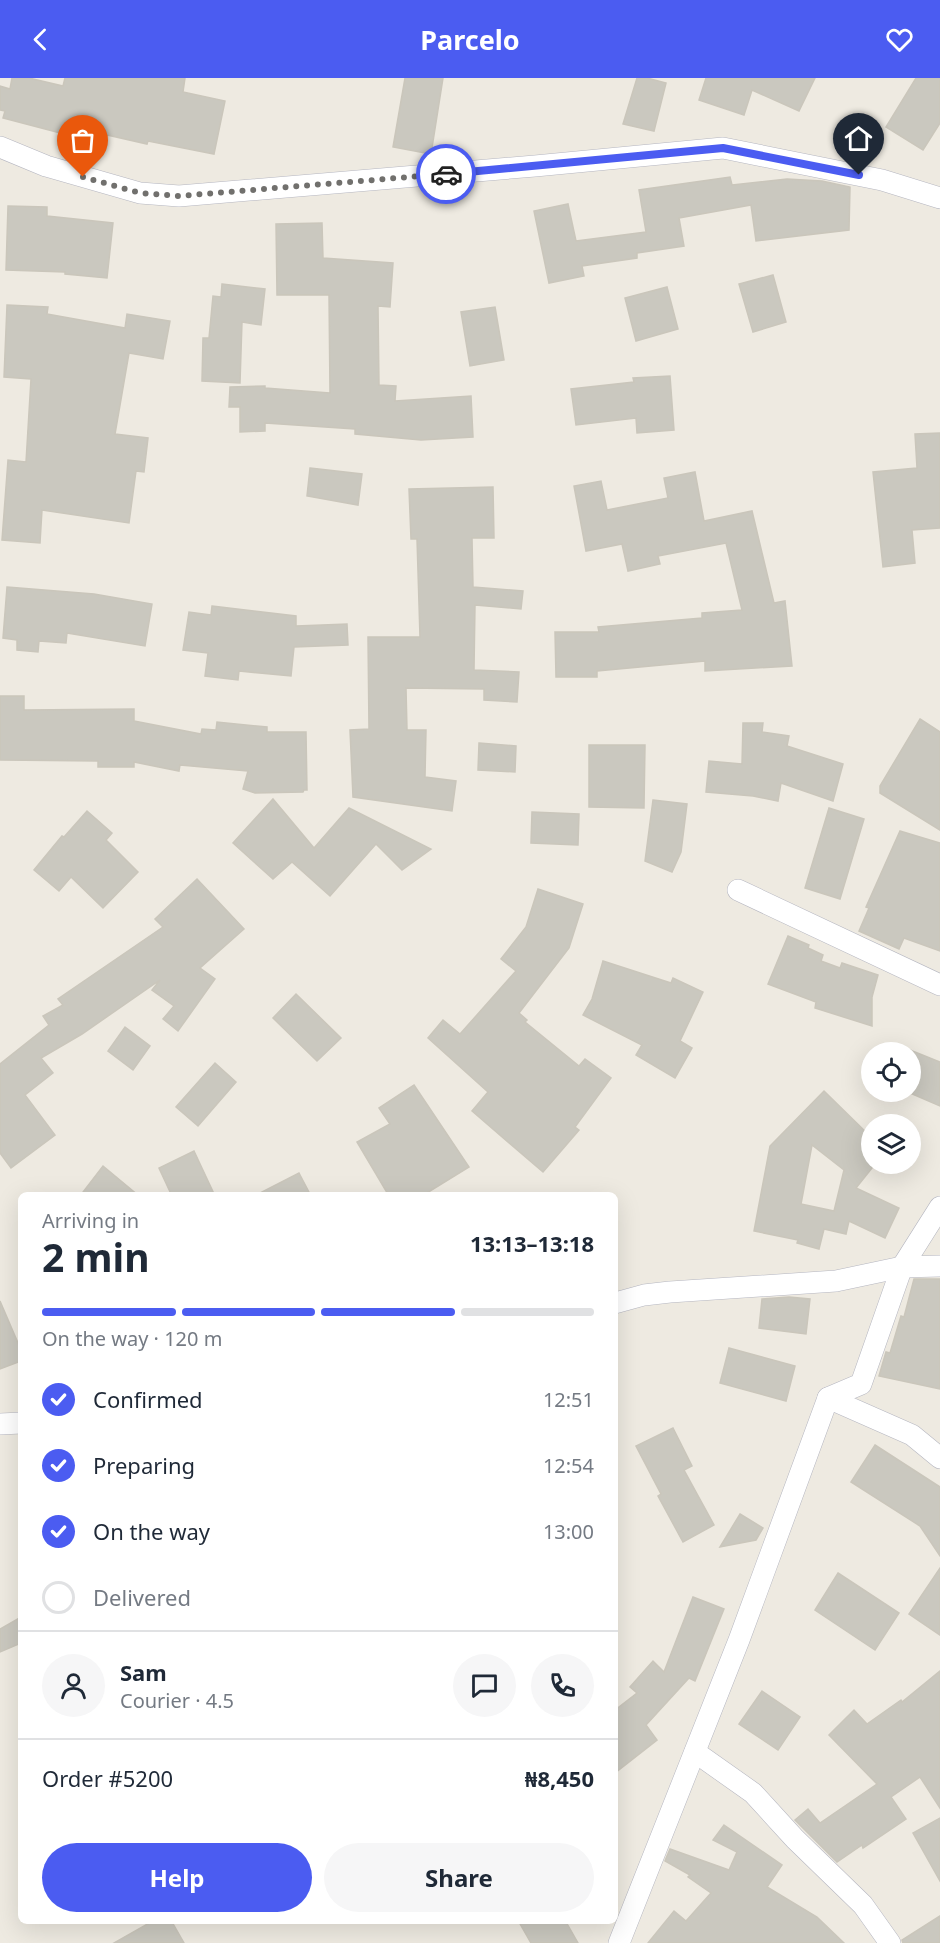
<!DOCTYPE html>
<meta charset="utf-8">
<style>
:root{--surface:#fff;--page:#f6f6f7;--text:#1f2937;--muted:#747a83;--line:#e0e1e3;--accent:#4b5cf1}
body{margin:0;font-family:"Noto Sans",sans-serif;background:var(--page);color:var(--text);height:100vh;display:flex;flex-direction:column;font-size:22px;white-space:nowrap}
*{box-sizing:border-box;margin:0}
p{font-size:20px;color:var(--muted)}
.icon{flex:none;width:33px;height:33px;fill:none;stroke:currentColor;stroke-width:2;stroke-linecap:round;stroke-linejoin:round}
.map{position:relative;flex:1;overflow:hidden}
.side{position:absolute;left:18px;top:1114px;width:600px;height:732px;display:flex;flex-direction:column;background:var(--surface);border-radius:9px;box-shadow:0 6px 24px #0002}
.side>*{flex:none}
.controls{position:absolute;left:861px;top:964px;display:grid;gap:12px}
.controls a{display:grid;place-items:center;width:60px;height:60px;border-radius:50%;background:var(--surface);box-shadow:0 6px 24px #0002;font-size:30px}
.pin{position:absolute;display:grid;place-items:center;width:51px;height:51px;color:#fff;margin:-62px -26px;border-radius:50% 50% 50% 0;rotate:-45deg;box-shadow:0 0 6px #0007}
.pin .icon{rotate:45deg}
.courier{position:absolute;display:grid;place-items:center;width:60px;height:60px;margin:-30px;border:4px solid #4b5cf1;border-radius:50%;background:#fff;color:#222;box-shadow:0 2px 8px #0007}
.summary em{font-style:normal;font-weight:700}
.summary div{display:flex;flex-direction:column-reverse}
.summary{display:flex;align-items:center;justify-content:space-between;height:102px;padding:0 24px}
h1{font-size:39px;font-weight:700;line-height:45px}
.bar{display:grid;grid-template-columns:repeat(4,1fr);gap:9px 6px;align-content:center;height:72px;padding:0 24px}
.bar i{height:8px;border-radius:4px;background:var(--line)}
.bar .selected{background:var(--accent)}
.bar p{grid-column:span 4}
.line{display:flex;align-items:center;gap:15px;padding:0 24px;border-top:2px solid var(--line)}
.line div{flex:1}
.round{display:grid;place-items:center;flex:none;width:63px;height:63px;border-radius:32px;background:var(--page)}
ol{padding:0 24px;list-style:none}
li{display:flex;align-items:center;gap:18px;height:66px}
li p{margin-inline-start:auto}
li .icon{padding:6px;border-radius:50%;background:var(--accent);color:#fff;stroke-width:4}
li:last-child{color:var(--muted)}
li i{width:33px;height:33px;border:3px solid var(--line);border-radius:50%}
.button{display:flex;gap:12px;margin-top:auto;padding:12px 24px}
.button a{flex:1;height:69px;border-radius:36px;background:var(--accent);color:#fff;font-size:24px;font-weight:700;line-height:69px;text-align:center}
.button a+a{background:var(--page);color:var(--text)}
header{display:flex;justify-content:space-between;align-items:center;height:78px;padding:0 24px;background:var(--accent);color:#fff;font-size:27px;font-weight:700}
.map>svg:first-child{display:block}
.building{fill:#cac8bf;stroke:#cac6bb;stroke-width:1.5;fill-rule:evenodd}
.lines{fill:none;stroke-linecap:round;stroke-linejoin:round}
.minor-casing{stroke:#b5b6c0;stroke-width:22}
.minor{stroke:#fff;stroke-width:21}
.done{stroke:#71706d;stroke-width:6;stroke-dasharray:0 10.8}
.route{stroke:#4b5cf1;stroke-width:8}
</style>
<header><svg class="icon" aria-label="back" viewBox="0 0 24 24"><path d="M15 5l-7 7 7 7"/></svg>Parcelo<svg class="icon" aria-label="heart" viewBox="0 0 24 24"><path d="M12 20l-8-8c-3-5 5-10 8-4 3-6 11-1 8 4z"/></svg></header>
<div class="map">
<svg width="940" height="1865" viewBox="0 0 940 1865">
<rect width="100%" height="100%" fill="#eeeae1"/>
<g class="building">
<path d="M 12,0 L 29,0 L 63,8 L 65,0 L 185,0 L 183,14 L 225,23 L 214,76 L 148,63 L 147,66 L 94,54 L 91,63 L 3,40 L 5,33 L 0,32 L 0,8 L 10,11 Z"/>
<path d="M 405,0 L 443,0 L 431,76 L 393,69 Z"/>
<path d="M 637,0 L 647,0 L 666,5 L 654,53 L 623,46 Z"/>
<path d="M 706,0 L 815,0 L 799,33 L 752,12 L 744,37 L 699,22 Z"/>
<path d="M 916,0 L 940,0 L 940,45 L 923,72 L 886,49 Z"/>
<path d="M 730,99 L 732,107 L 787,101 L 822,103 L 850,109 L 849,152 L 756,163 L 751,127 L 679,140 L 684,168 L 637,175 L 637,180 L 582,188 L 584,198 L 549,205 L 534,133 L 568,126 L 576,163 L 646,154 L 639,112 Z"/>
<path d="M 8,128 L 47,129 L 47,138 L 113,145 L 107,200 L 65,196 L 65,194 L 6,192 Z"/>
<path d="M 322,145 L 323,180 L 393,185 L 390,229 L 378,228 L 379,307 L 396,308 L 395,323 L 471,318 L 473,359 L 421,362 L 355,356 L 355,351 L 265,345 L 265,353 L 240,354 L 240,329 L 229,329 L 230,309 L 265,308 L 265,310 L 330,315 L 329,217 L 277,217 L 276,146 Z"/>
<path d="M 773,197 L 786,244 L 753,254 L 739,206 Z"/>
<path d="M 222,206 L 265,211 L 261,247 L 242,244 L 240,305 L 202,303 L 203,260 L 209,260 L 213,218 L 221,219 Z"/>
<path d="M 667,209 L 678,251 L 636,263 L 625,220 Z"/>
<path d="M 7,227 L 48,229 L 47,236 L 125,250 L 127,236 L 170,243 L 163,281 L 129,275 L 115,356 L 148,360 L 144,394 L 136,393 L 129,445 L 42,432 L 40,465 L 2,462 L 8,382 L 26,384 L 31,301 L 4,299 Z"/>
<path d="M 495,229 L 504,282 L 470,288 L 461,234 Z"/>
<path d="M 670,298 L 674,352 L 637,355 L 636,340 L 576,347 L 571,311 L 634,304 L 633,300 Z"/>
<path d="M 940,355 L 940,450 L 912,452 L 915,485 L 883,489 L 873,394 L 917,390 L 915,356 Z"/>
<path d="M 310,390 L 362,396 L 358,427 L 307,418 Z"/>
<path d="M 695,394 L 704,443 L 752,433 L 774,525 L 785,523 L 792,588 L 705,593 L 705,583 L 597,593 L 597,599 L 556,599 L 555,554 L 599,554 L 598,549 L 702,540 L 702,535 L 742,532 L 726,465 L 658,478 L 660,486 L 628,493 L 622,466 L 586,473 L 574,408 L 601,403 L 607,432 L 668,420 L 664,400 Z"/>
<path d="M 493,409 L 494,460 L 472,460 L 473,509 L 523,513 L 521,531 L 475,527 L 474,592 L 519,594 L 517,624 L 484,622 L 484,611 L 406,610 L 407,652 L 426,652 L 425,699 L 456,703 L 452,733 L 353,719 L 350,652 L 369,651 L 368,559 L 420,559 L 417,461 L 411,461 L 409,411 Z"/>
<path d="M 7,509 L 94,516 L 152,526 L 145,568 L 67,555 L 66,565 L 39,563 L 38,574 L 17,572 L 17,562 L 3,560 Z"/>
<path d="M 212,528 L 296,538 L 296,548 L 347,546 L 348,567 L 294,569 L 291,598 L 239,593 L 238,602 L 205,598 L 208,575 L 183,572 L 189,534 L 211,537 Z"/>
<path d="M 0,618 L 24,618 L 24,632 L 134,631 L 134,643 L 201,656 L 202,651 L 216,652 L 217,644 L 267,649 L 267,654 L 306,654 L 307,712 L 304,712 L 303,714 L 255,715 L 243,711 L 248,693 L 180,687 L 179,693 L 134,684 L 134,689 L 98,689 L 98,683 L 0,682 Z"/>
<path d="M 920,641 L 940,654 L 940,752 L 880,715 L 880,708 Z"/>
<path d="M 743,645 L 763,645 L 762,654 L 789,658 L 787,668 L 843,686 L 833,723 L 781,705 L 778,723 L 753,718 L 706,714 L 709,683 L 742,686 Z"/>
<path d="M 479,665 L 516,668 L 515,694 L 478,692 Z"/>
<path d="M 589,667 L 645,667 L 644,730 L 589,729 Z"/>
<path d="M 273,721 L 314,770 L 349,730 L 431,771 L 402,792 L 376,766 L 330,818 L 292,784 L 273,801 L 233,765 Z"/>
<path d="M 653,722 L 687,726 L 681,774 L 672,794 L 645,783 Z"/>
<path d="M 829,730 L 864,741 L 840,821 L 805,810 Z"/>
<path d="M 87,733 L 112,755 L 106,762 L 138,794 L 103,830 L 71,799 L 59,813 L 34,792 L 62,758 L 64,759 Z"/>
<path d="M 532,734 L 579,736 L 578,767 L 531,765 Z"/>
<path d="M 900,753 L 940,765 L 940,873 L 904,860 L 899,871 L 859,853 L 869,830 L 866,829 Z"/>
<path d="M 197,801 L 244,851 L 200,890 L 215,901 L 178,953 L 163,941 L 174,928 L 152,912 L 160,902 L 82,956 L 41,980 L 53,995 L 25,1017 L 55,1057 L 11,1090 L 0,1075 L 0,986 L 49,947 L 43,938 L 63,927 L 58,921 L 163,849 L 155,841 Z"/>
<path d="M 538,811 L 583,826 L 569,870 L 519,935 L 527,942 L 525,944 L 579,988 L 585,981 L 611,1000 L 575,1049 L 579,1052 L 543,1094 L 472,1033 L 488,1014 L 428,960 L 443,942 L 460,956 L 516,893 L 501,881 L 526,849 Z"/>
<path d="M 788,858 L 809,867 L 808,870 L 823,877 L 821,883 L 840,890 L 842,885 L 878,897 L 872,919 L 872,948 L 815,930 L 816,924 L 768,906 Z"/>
<path d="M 603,883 L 671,905 L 673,900 L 703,914 L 680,963 L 692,970 L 675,1000 L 636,977 L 642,967 L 583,937 L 592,921 Z"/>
<path d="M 296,916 L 341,960 L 317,983 L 273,940 Z"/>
<path d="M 125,949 L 150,968 L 133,992 L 108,973 Z"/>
<path d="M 910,972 L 940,984 L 940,1028 L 910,1015 Z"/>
<path d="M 215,985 L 236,1004 L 198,1048 L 176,1029 Z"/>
<path d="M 414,1007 L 469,1089 L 422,1118 L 389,1118 L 357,1064 L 390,1046 L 379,1030 Z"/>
<path d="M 824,1013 L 872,1060 L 872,1090 L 856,1110 L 899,1130 L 885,1160 L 849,1143 L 846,1156 L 824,1151 L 819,1171 L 797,1165 L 798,1162 L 754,1153 L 770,1068 ZM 812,1067 L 844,1092 L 834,1133 L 801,1126 Z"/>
<path d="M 194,1073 L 215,1118 L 172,1118 L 159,1090 Z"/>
<path d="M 103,1088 L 139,1118 L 80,1118 Z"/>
<path d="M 299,1095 L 311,1118 L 254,1118 Z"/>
<path d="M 914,1201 L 940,1201 L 940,1311 L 879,1298 L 886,1274 L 890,1275 L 901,1238 L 904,1239 Z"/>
<path d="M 789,1219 L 810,1221 L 806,1256 L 759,1250 L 762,1221 Z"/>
<path d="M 0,1223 L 21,1272 L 21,1283 L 0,1291 Z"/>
<path d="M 729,1270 L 795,1288 L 786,1323 L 720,1305 Z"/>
<path d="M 673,1350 L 692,1388 L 684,1392 L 714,1447 L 683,1464 L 658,1418 L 661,1416 L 636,1368 Z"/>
<path d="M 875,1367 L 940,1409 L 940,1478 L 920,1448 L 851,1404 Z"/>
<path d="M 740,1436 L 763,1450 L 756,1462 L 720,1469 Z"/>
<path d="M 940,1490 L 940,1557 L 909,1536 Z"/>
<path d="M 838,1495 L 899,1535 L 875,1572 L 815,1532 Z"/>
<path d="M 693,1519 L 724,1531 L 695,1603 L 689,1600 L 646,1647 L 657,1662 L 615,1695 L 615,1632 L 637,1615 L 630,1609 L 653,1583 L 664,1594 Z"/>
<path d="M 21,1539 L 21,1565 L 0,1574 L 0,1551 Z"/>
<path d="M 940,1593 L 940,1730 L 920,1699 L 891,1719 L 906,1741 L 863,1770 L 862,1767 L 837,1784 L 795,1742 L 808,1731 L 820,1745 L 877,1706 L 829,1657 L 854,1632 L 867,1646 L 901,1622 L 902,1624 Z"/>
<path d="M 762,1613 L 800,1639 L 778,1672 L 739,1646 Z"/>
<path d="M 940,1740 L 940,1803 L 913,1755 Z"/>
<path d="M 724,1747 L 782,1787 L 767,1809 L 817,1839 L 844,1865 L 648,1865 L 674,1833 L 686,1843 L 711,1815 L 688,1799 L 690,1797 L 665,1783 L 670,1771 L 729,1792 L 737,1774 L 713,1762 Z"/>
<path d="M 940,1838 L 940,1865 L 903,1865 L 902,1862 Z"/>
<path d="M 151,1844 L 172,1844 L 184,1865 L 114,1865 Z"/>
<path d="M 519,1844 L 566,1844 L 578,1865 L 531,1865 Z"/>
</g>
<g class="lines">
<g class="minor-casing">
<g id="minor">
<path d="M 0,69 L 46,88 L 140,115 L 179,118 L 535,88 L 723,70 L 882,102 L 940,120"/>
<path d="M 738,812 L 940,907"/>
<path d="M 615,1225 L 644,1217 L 670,1214 L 836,1203 L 902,1189 L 940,1188"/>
<path d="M 828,1320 L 912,1357 L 940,1380"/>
<path d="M 0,1346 L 21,1345"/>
<path d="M 695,1674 L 753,1715 L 795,1761 L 863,1827 L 890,1865"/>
<path d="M 619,1865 L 739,1562 L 828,1320 L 861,1306 L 902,1189 L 940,1129"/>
</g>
</g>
<use href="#minor" class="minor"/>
</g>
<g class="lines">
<path class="done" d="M 83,99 L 140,115 L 179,118 L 446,96"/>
<path class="route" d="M 446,96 L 723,70 L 859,97"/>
</g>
</svg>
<div class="controls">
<a><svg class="icon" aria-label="locate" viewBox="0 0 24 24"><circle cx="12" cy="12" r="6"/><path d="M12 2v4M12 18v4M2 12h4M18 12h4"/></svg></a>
<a><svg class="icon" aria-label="layers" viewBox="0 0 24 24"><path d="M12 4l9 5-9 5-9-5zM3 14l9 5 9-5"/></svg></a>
</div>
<div class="pin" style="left:83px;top:99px;background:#ea580c"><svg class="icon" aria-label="bag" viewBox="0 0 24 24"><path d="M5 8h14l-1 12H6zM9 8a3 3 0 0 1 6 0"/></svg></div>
<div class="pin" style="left:859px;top:97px;background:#1f2937"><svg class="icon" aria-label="home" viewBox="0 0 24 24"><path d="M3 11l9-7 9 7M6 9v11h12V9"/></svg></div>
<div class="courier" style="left:446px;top:96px"><svg class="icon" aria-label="car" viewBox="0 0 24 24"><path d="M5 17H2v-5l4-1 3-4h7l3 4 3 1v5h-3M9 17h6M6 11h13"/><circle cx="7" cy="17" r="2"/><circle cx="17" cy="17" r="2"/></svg></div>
<section class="side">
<div class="summary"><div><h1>2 min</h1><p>Arriving in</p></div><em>13:13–13:18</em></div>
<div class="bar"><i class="selected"></i><i class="selected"></i><i class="selected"></i><i></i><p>On the way · 120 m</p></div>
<ol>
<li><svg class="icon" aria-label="check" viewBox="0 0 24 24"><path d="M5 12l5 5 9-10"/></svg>Confirmed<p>12:51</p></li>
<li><svg class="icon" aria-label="check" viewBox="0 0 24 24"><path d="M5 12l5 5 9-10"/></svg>Preparing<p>12:54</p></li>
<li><svg class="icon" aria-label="check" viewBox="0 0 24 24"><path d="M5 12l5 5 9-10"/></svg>On the way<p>13:00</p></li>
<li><i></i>Delivered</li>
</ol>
<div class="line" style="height:108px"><a class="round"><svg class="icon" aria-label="person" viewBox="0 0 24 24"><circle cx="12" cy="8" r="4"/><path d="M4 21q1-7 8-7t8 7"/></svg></a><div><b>Sam</b><p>Courier · 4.5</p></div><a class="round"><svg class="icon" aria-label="chat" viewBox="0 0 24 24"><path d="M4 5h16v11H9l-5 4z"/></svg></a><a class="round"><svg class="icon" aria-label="phone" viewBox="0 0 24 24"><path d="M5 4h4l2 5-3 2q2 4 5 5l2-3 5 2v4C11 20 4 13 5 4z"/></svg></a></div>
<div class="line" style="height:78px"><div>Order #5200</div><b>₦8,450</b></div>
<div class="button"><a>Help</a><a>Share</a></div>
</section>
</div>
